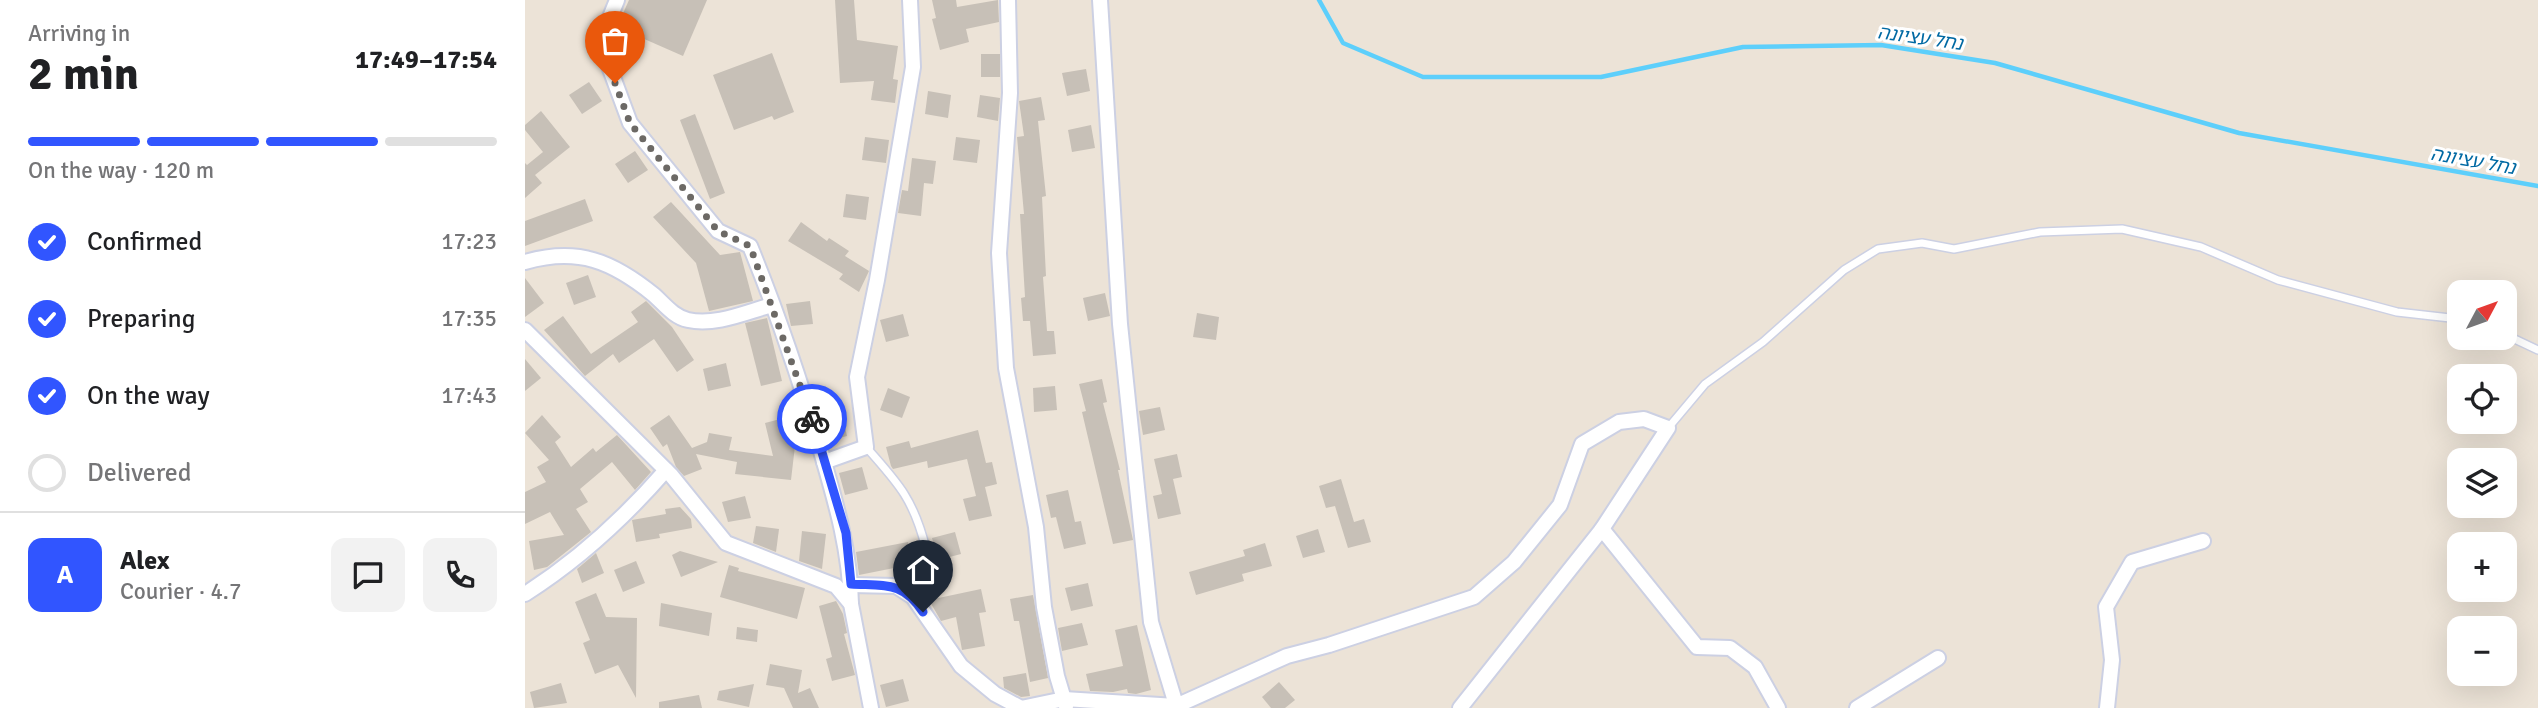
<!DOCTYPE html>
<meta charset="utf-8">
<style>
:root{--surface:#fff;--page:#f2f2f2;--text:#202124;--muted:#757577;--line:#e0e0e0;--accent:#3155ff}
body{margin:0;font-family:Signika,"Noto Sans Hebrew",sans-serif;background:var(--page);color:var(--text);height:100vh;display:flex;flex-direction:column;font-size:26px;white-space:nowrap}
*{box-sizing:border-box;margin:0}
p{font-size:23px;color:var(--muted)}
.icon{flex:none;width:38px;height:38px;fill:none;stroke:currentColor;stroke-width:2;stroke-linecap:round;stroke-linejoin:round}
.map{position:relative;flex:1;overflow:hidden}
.details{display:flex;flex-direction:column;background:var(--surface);width:525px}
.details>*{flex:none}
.needle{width:46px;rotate:49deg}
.controls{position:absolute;left:1922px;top:280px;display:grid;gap:14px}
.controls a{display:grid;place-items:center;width:70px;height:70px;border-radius:14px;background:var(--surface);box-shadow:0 7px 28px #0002;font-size:35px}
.pin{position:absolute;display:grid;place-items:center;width:60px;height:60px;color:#fff;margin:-72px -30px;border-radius:50% 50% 50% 0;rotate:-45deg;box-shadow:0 0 7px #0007}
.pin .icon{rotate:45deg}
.courier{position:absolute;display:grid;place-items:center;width:70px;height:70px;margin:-35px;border:5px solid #3155ff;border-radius:50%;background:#fff;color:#222;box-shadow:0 2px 9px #0007}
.summary em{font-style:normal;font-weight:700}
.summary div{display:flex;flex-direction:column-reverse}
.summary{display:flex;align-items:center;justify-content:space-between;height:119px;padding:0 28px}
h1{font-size:46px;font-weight:700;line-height:52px}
.bar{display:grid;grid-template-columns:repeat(4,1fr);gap:10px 7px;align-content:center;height:84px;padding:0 28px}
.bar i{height:9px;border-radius:5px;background:var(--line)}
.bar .selected{background:var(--accent)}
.bar p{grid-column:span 4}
.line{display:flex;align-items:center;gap:18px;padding:0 28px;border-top:2px solid var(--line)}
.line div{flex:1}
.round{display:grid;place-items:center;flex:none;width:74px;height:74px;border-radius:14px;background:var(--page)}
ol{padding:0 28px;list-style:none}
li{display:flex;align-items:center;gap:21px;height:77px}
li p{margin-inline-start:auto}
li .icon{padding:7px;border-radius:50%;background:var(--accent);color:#fff;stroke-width:4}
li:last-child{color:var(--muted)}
li i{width:38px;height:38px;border:4px solid var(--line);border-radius:50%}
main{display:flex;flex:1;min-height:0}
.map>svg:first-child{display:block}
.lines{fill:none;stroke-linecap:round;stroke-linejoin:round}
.stream{stroke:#5dcffb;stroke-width:4.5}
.building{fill:#c7c0b7}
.service-casing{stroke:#ccd0e3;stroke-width:10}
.minor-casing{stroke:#ccd0e3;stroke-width:18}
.service{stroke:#fff;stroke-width:7}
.minor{stroke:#fff;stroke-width:14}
.done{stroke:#6c6965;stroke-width:7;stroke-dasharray:0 12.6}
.route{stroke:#3155ff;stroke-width:9}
.labels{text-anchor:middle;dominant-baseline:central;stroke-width:6;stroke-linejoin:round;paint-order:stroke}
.water-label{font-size:19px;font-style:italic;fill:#0069a3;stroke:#fff}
</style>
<main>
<section class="details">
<div class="summary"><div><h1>2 min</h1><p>Arriving in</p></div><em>17:49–17:54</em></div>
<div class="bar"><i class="selected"></i><i class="selected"></i><i class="selected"></i><i></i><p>On the way · 120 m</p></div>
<ol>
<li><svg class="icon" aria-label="check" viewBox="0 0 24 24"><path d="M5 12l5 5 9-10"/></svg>Confirmed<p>17:23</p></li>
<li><svg class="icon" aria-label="check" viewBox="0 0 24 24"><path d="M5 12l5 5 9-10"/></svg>Preparing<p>17:35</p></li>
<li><svg class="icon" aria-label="check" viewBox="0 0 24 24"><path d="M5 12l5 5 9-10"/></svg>On the way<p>17:43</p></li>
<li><i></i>Delivered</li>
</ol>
<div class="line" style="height:126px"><b class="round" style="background:var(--accent);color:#fff">A</b><div><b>Alex</b><p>Courier · 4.7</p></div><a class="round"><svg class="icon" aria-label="chat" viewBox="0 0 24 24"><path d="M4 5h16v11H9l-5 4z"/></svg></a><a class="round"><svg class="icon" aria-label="phone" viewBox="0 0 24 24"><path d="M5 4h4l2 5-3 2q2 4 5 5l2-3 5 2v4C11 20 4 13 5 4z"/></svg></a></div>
</section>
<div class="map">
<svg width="2013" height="708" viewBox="0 0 2013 708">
<rect width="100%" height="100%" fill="#ece3d7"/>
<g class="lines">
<path class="stream" d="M 794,0 L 818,43 L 898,77 L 1076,77 L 1218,47 L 1356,45 L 1470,63 L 1714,133 L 2013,186"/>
</g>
<g class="building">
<path d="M 104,0 L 182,0 L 158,56 L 92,27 Z"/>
<path d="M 310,0 L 329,0 L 332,40 L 373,46 L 368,79 L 373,80 L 370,103 L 346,100 L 349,81 L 315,83 Z"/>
<path d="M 407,0 L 431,0 L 432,7 L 473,0 L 474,22 L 441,29 L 444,42 L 415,50 L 407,19 L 411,18 Z"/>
<path d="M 247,53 L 269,112 L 249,120 L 247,116 L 209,130 L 188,75 Z"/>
<rect x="456" y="54" width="19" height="23"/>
<path d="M 561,69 L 565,91 L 542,96 L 537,73 Z"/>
<path d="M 64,82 L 77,101 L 57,114 L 44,95 Z"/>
<path d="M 403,91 L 426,95 L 423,118 L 400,114 Z"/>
<path d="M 455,95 L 475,98 L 473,121 L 452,117 Z"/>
<path d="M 516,97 L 520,120 L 513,121 L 521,196 L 517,197 L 521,276 L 518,277 L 522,331 L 529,331 L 531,354 L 508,356 L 505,321 L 498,321 L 496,298 L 500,297 L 495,214 L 499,214 L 492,137 L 499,136 L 494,101 Z"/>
<path d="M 16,111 L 45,147 L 10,175 L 17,183 L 0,198 L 0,163 L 2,165 L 18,152 L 0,130 L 0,125 Z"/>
<path d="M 170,114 L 200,193 L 185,199 L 155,120 Z"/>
<path d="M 566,125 L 570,148 L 547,152 L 543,130 Z"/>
<path d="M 340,137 L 364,140 L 361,163 L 337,160 Z"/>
<path d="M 431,137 L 455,140 L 452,163 L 428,160 Z"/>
<path d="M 110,151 L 123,170 L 103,183 L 90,164 Z"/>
<path d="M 387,158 L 411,161 L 408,184 L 399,183 L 396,216 L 373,213 L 377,190 L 383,191 Z"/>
<path d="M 321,194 L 344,197 L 341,220 L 318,217 Z"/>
<path d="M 60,199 L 68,221 L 0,246 L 0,221 Z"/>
<path d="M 146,202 L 195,255 L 215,252 L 228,301 L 184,311 L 171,263 L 128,217 Z"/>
<path d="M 276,222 L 302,241 L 304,238 L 324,251 L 320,256 L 344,271 L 334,292 L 314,279 L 318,274 L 263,241 Z"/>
<path d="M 63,275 L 71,297 L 49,305 L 41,283 Z"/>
<path d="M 0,278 L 19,303 L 0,317 Z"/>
<path d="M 580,293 L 585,316 L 563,321 L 558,298 Z"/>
<path d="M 121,301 L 147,327 L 169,360 L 152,372 L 129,339 L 94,363 L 88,354 L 60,376 L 19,330 L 38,316 L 66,354 L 113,322 L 106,312 Z"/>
<path d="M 285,301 L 288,324 L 266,326 L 261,304 Z"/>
<path d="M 672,313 L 694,317 L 691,340 L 668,337 Z"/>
<path d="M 378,314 L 384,336 L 361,342 L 355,320 Z"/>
<path d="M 242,318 L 257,381 L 236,386 L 220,323 Z"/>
<path d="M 0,359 L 16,378 L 0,391 Z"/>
<path d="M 201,363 L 206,386 L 183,391 L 178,369 Z"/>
<path d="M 577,379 L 582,402 L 578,403 L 595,470 L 593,470 L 608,540 L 588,544 L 557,412 L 561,411 L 554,384 Z"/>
<path d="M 530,386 L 532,410 L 509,412 L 508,388 Z"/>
<path d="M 363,388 L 385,397 L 377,418 L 355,410 Z"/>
<path d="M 635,407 L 640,430 L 618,435 L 614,411 Z"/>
<path d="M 317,413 L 322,436 L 303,441 L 296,419 Z"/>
<path d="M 17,415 L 36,437 L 30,442 L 46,467 L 68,448 L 71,452 L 92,435 L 126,472 L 110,490 L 87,462 L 55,489 L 63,502 L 51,509 L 66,532 L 22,567 L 9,570 L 4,541 L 39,535 L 25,512 L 0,524 L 0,492 L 21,482 L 12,467 L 24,460 L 0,433 Z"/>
<path d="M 144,415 L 167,448 L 182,442 L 184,433 L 207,437 L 204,450 L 248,456 L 240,423 L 263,417 L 270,446 L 266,480 L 210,474 L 212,462 L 171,454 L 177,469 L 159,476 L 151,467 L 142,444 L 138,447 L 125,428 Z"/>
<path d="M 453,430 L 461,463 L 467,462 L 472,484 L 460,487 L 467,516 L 444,521 L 438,499 L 451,496 L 442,459 L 403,468 L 402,461 L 368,469 L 366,466 L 361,447 L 384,441 L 386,448 Z"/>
<path d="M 652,454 L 657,477 L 648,479 L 656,514 L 633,519 L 628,496 L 637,494 L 629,459 Z"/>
<path d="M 337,467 L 343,489 L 320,495 L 314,473 Z"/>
<path d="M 816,479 L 829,522 L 839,519 L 846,542 L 823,548 L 810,506 L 801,508 L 794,486 Z"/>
<path d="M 543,490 L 550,522 L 556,521 L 561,544 L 539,549 L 531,517 L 526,518 L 521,495 Z"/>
<path d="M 220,496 L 226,518 L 203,522 L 197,502 Z"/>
<path d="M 155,507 L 166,519 L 167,528 L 134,534 L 135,538 L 111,542 L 107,520 L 141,514 L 140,509 Z"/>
<path d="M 231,526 L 254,529 L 251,552 L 228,543 Z"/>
<path d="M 793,529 L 800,552 L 778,558 L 771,536 Z"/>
<path d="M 277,531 L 301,534 L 297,569 L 274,561 Z"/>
<path d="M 430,532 L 436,554 L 413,560 L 407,538 Z"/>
<path d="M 383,542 L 389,564 L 334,575 L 331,552 Z"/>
<path d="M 740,543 L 747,566 L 717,574 L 719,581 L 671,595 L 664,572 L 720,556 L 718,550 Z"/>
<path d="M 155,551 L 193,562 L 156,577 L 147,555 Z"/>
<path d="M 71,553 L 79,573 L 57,583 L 52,569 Z"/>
<path d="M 111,561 L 120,583 L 98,592 L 89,570 Z"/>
<path d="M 204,565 L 214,568 L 213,571 L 280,588 L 272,619 L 195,597 Z"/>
<path d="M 563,583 L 568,606 L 546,611 L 540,588 Z"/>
<path d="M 456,589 L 461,612 L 454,613 L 460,646 L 437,650 L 431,617 L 416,621 L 404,600 Z"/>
<path d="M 71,593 L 81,617 L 112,618 L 111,698 L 93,665 L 70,674 L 58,643 L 65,640 L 50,602 Z"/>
<path d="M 508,595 L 523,678 L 505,682 L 494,621 L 489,621 L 485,599 Z"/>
<path d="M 311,601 L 318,614 L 322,633 L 319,634 L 330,675 L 307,681 L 301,659 L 307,657 L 294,606 Z"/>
<path d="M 136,603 L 187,613 L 184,636 L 134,626 Z"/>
<path d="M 557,623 L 563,645 L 537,651 L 533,628 Z"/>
<path d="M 612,625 L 626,690 L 611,694 L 603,693 L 602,689 L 588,692 L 565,691 L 561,674 L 598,666 L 590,630 Z"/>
<path d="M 212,627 L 233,630 L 232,642 L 211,639 Z"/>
<path d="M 245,664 L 277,670 L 273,693 L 285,688 L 294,708 L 268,708 L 259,688 L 241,685 Z"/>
<path d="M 501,673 L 505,696 L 496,697 L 479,688 L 478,677 Z"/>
<path d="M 378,679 L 384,701 L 361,707 L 355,685 Z"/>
<path d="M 754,682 L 770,700 L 760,708 L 746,708 L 737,697 Z"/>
<path d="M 36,683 L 42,703 L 9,708 L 5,692 Z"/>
<path d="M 229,684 L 224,707 L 192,700 L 194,691 Z"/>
<path d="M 174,695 L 177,708 L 134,708 L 134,702 Z"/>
</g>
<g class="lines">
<g class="service-casing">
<g id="service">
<path d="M 1979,334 L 2013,350"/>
<path d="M 1143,428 L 1180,384 L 1238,342 L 1319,270 L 1353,249 L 1397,243 L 1429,249 L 1515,232 L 1597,229 L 1676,247 L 1753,280 L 1872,312 L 1934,319"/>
<path d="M 341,447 C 374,484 389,500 401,549"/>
</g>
</g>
<g class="minor-casing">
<g id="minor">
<path d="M 92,0 L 75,42 L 105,123 L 193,231 L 225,246 C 252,312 275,380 295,448 C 310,500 325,549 326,604"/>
<path d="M 483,0 L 485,93 L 474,253 L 481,368 L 511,527 L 519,607 L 532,676 L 541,706"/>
<path d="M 575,0 L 595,324 L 626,622 L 652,708"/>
<path d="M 0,262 C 53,247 87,261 129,295 C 140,305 149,317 163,320 C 191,326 221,312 247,305"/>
<path d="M 0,330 L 146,475 L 201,543 L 311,586 L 326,604 L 346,708"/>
<path d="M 299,462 L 341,447 L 332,377 L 352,280 L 388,67 L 385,0"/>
<path d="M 1077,529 L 1172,647 L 1205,648 L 1230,667 L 1253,708"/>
<path d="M 326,585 L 371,586 L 388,597 L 436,666 L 470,694 L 496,708"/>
<path d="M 0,594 C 52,561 101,516 141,470"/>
<path d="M 496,708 L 539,699 L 651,706 L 762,656 L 804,645 L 949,597 L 989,562 L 1035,505 L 1057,444 L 1094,422 L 1119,419 L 1143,428 L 1077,529 L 935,708"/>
<path d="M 1332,708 L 1413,658"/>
<path d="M 1582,708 L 1587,660 L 1581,607 L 1607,562 L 1678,541"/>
</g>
</g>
<use href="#service" class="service"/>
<use href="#minor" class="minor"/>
</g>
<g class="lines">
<path class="done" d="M 90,83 L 105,123 L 193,231 L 225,246 L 287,419"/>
<path class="route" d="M 287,419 L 321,533 L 326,584 C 360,586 378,581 398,612"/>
</g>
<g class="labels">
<g class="water-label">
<text transform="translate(1395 38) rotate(8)">נחל עציונה</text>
<text transform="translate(1948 161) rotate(10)">נחל עציונה</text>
</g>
</g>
</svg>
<div class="controls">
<a><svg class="needle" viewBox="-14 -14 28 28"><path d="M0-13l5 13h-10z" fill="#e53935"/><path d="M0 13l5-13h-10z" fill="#757577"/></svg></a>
<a><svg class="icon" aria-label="locate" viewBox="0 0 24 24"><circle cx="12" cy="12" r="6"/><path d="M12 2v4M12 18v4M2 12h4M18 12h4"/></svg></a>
<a><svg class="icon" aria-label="layers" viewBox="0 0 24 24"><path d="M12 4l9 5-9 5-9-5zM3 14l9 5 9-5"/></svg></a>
<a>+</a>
<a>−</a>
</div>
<div class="pin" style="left:90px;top:83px;background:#ea580c"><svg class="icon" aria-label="bag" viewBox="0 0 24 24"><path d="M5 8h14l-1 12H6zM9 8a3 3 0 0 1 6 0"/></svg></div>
<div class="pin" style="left:398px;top:612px;background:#1f2937"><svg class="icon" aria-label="home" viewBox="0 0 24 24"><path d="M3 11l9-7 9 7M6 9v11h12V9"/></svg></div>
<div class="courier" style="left:287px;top:419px"><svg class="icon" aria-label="bike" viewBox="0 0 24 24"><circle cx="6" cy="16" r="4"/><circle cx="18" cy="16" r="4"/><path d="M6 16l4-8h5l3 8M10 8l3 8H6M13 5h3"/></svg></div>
</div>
</main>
